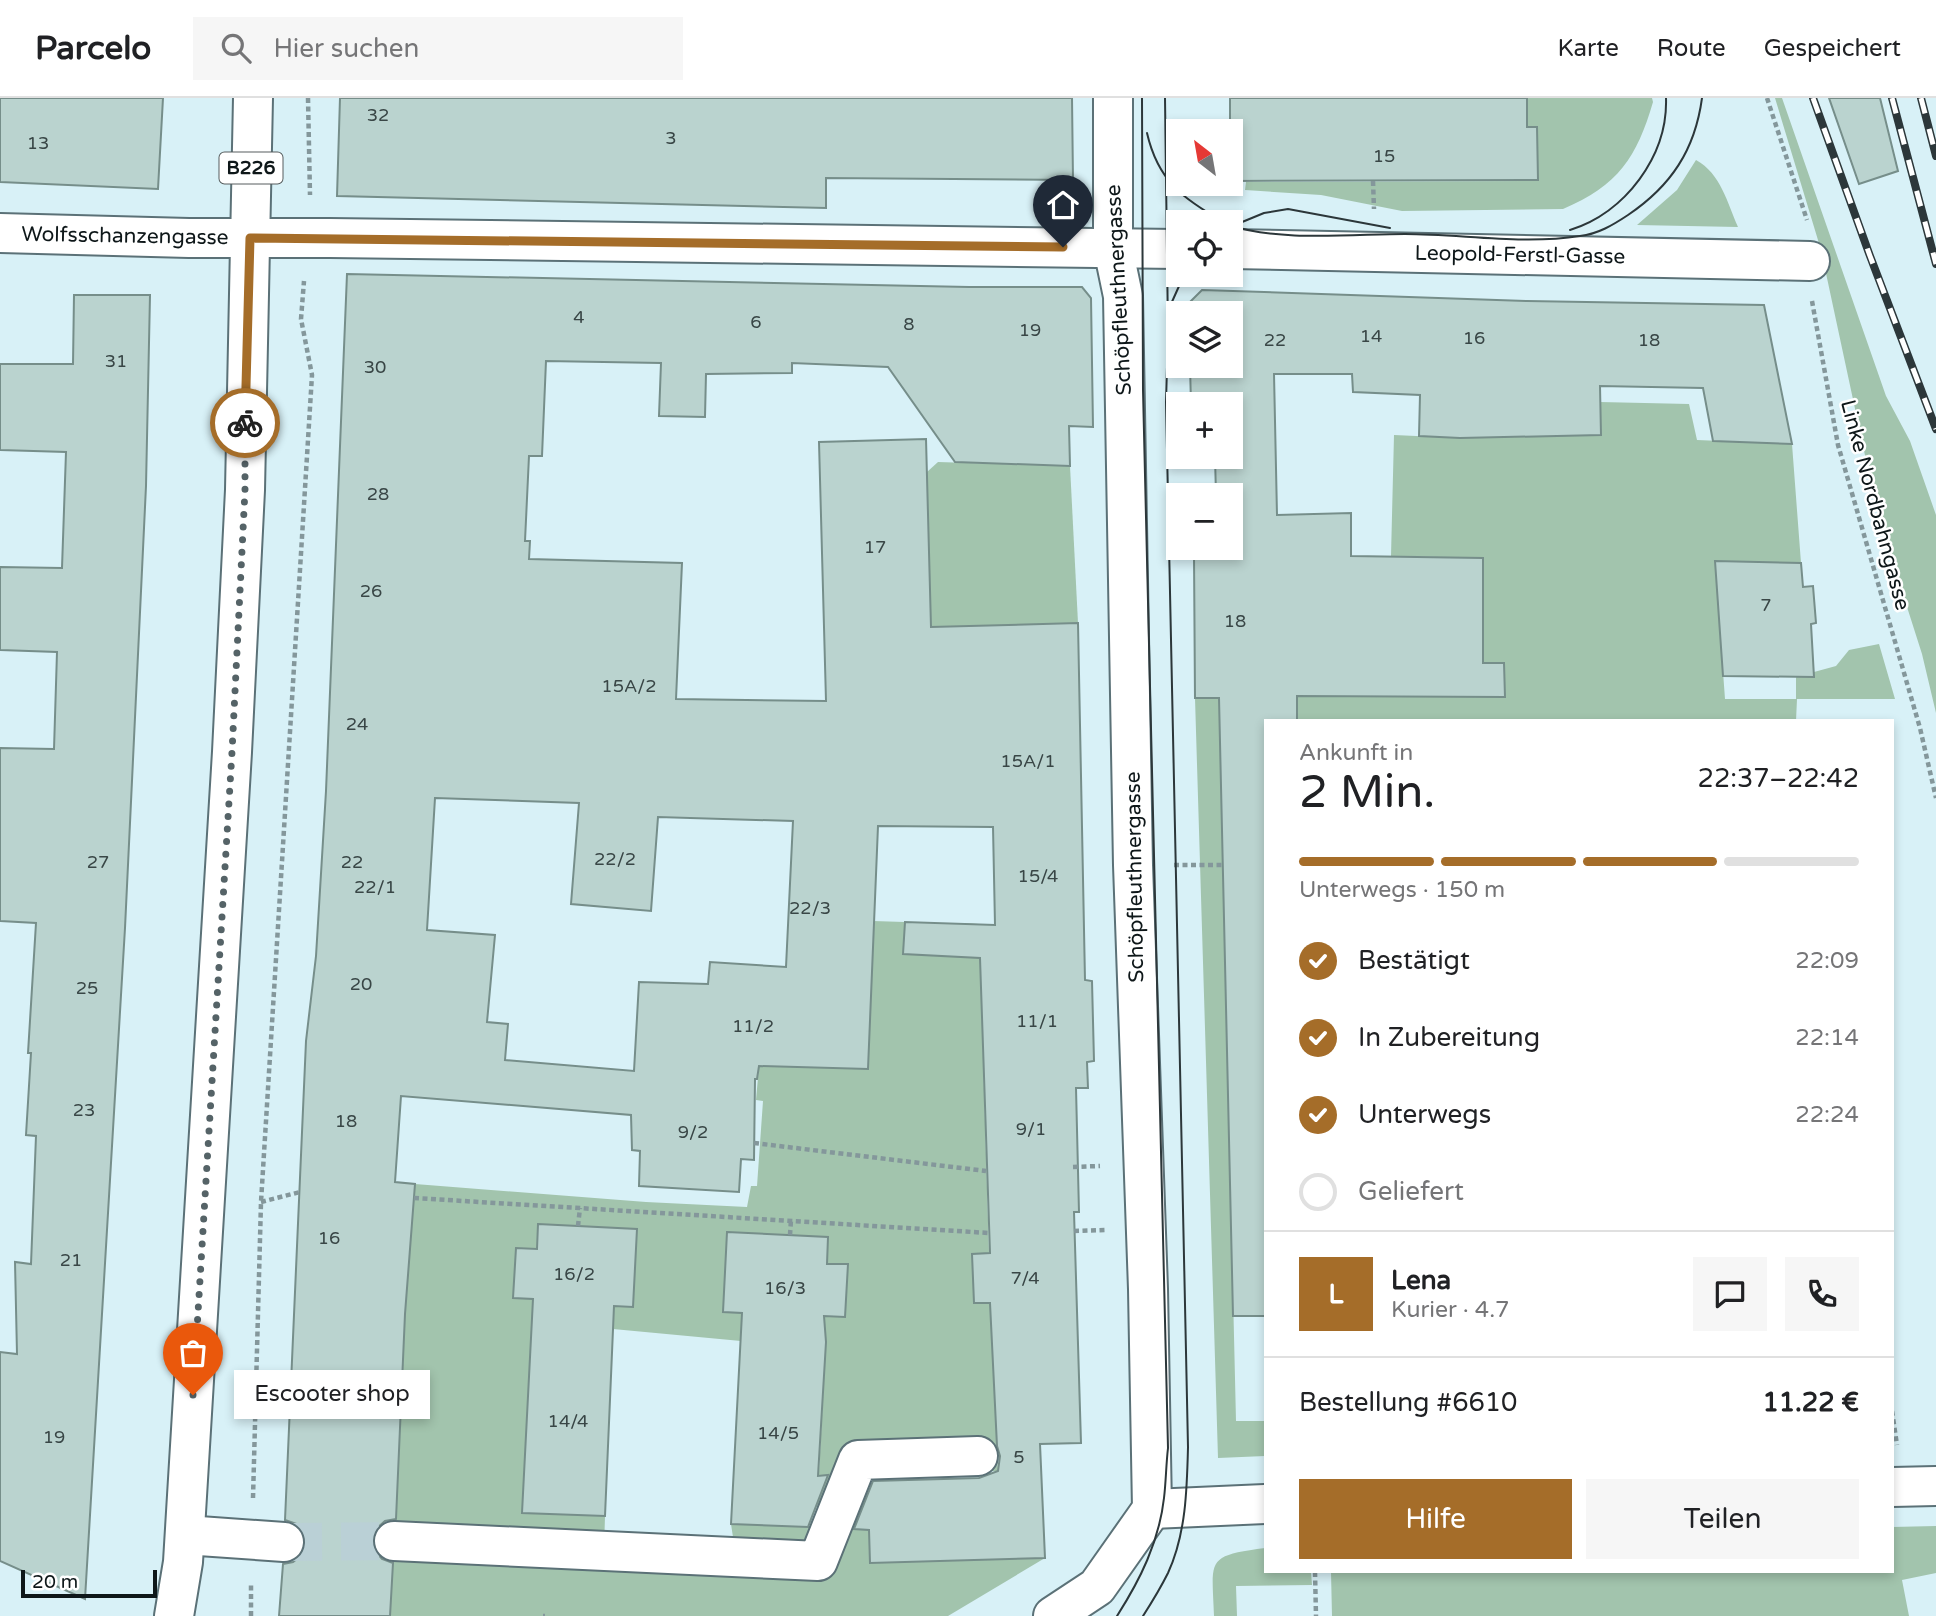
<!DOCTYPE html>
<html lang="de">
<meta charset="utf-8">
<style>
:root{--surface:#fff;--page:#f6f6f6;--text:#202124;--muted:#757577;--line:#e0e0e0;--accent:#a56d29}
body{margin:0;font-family:"Varela Round",sans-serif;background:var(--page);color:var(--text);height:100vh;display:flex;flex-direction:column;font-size:26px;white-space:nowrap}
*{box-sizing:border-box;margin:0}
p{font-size:23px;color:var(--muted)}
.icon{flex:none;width:38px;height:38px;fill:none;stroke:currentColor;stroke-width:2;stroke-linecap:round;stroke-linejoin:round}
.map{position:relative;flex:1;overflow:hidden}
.sheet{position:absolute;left:1264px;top:621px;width:630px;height:854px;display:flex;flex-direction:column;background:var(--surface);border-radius:0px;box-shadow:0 4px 10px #0003}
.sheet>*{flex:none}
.needle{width:46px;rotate:329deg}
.buttons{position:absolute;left:1166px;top:21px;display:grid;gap:14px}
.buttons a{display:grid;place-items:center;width:77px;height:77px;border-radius:0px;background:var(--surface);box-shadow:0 4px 10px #0003;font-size:35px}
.scale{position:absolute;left:21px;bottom:18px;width:136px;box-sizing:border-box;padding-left:7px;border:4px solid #0e1719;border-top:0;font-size:19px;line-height:24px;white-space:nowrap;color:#0e1719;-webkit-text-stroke:5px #fff;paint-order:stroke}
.pin{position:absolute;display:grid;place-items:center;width:60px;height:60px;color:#fff;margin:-72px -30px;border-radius:50% 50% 50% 0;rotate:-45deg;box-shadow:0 0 7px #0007}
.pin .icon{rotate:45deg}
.courier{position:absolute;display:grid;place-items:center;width:70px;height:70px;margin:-35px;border:5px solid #a56d29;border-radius:50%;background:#fff;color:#222;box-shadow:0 2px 9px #0007}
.bubble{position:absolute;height:49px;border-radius:0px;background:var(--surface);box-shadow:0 4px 10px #0003;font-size:23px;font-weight:600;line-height:49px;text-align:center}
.headline em{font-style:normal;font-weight:600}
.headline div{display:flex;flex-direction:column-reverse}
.headline{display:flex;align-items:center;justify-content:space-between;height:119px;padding:0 35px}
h1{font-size:46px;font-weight:600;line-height:52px}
.bar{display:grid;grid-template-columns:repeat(4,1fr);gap:10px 7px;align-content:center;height:84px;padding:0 35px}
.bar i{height:9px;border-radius:5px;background:var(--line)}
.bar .active{background:var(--accent)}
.bar p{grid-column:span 4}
.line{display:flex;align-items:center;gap:18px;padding:0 35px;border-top:2px solid var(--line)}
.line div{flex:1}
.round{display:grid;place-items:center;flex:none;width:74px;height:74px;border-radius:0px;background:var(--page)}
ol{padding:0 35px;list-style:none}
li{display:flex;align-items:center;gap:21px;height:77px}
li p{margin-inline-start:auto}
li .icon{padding:7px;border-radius:50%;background:var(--accent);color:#fff;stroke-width:4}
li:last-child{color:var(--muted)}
li i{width:38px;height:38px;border:4px solid var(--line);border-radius:50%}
.button{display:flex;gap:14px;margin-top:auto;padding:14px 35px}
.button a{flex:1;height:80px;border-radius:0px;background:var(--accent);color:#fff;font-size:28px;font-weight:600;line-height:80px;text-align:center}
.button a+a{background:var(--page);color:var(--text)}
header{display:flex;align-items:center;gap:42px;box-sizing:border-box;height:98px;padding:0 35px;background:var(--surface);border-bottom:2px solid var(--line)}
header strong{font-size:33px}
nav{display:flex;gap:38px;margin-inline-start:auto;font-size:24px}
.search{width:490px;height:63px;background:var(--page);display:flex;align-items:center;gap:18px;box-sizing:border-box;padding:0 24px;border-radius:0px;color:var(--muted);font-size:26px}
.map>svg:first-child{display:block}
.green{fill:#a2c4ad;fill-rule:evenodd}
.building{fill:#bad3cf;stroke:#768e8a;stroke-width:2;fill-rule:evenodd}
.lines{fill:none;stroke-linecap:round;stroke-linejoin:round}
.minor-tunnel{stroke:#bad0d6;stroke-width:38;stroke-dasharray:38 19;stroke-linecap:butt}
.minor-casing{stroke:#5b7177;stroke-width:42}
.major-casing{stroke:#5b7177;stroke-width:42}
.path{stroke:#84979b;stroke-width:4.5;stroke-dasharray:5 3.5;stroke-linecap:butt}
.minor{stroke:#fff;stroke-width:38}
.major{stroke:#fff;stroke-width:38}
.tram{stroke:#2c373a;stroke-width:2}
.rail-casing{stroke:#2c373a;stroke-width:8}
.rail{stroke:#fff;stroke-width:5;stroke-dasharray:16;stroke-linecap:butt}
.done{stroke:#556367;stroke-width:7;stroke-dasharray:0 12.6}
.route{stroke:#a56d29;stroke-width:9}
.labels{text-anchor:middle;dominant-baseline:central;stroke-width:5;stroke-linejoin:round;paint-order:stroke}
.number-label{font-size:18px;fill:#394646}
.shield{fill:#fff;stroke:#565d5e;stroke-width:2}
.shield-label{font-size:19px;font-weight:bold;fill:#0e1719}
.street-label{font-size:21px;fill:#0e1719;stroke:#fff}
</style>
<header>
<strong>Parcelo</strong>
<div class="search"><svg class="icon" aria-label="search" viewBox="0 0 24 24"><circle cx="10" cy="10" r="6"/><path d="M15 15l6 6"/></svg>Hier suchen</div>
<nav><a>Karte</a><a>Route</a><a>Gespeichert</a></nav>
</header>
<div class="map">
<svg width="1936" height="1518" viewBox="0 0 1936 1518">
<rect width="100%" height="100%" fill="#d8f1f7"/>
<g class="green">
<path d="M 1527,0 L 1652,0 L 1653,4 C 1637,59 1618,88 1563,111 L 1402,113 L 1321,97 L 1245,92 L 1246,84 L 1538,83 L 1537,29 L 1527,29 Z"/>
<path d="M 1775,0 L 1782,0 L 1886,298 L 1910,343 L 1936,417 L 1936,615 L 1922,556 L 1878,418 L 1821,152 Z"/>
<path d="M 1696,62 C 1721,76 1727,104 1738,129 L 1637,127 L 1677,92 Z"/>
<path d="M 1600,304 L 1689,306 L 1697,342 L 1792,346 L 1801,465 L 1715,464 L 1725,601 L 1796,601 L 1796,578 L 1814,579 L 1814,574 L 1836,568 L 1849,552 L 1879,546 L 1895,601 L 1797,601 L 1796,623 L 1298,623 L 1297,599 L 1505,599 L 1504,565 L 1483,565 L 1483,460 L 1391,458 L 1394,337 L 1460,340 Z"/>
<path d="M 938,364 L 1070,368 L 1078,525 L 931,529 L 927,374 Z"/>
<path d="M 1195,600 L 1219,600 L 1236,1323 L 1265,1323 L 1265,1358 L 1218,1360 Z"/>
<path d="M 873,823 L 936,825 L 934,857 L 961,858 L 962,825 L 995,827 L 980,860 L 989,1155 L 972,1156 L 974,1205 L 991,1205 L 998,1373 L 867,1376 L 870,1465 L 1045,1460 L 948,1518 L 390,1518 L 405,1216 L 415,1086 L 646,1104 L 747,1109 L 751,1088 L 757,1088 L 763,1003 L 756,1002 L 759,968 L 868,971 ZM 539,1126 L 618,1130 L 613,1231 L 741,1243 L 741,1215 L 723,1213 L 726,1161 L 746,1135 L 828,1139 L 827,1166 L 847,1166 L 845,1219 L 824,1218 L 826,1244 L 816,1429 L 731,1426 L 736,1459 L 604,1452 L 605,1418 L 522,1415 L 533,1201 L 513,1199 L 516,1151 L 537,1151 Z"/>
<path d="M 1936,1428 L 1936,1475 L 1902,1482 L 1909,1518 L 1332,1518 L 1331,1474 L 1892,1474 L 1892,1429 Z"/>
<path d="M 1265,1450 L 1265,1474 L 1311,1474 L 1312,1487 L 1236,1488 L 1237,1518 L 1214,1518 C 1212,1461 1205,1458 1265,1450 Z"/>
</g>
<g class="building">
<path d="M 0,0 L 163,0 L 158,91 L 0,84 Z"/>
<path d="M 340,0 L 1072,0 L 1073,82 L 826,80 L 826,110 L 337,98 Z"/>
<path d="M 1230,0 L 1527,0 L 1527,29 L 1537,29 L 1538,82 L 1230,83 Z"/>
<path d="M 1829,0 L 1880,0 L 1898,73 L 1859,86 Z"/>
<path d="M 347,176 L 969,189 L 1082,189 L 1091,200 L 1093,329 L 1069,328 L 1070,368 L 955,364 L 888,269 L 792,265 L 792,275 L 706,276 L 705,319 L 659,318 L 661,265 L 546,263 L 542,358 L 529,358 L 525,443 L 530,443 L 529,461 L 682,465 L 676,601 L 826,603 L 819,344 L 926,341 L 931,529 L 1078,525 L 1085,882 L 1092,883 L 1094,963 L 1087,964 L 1088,990 L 1076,990 L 1079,1114 L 1074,1114 L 1081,1345 L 1040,1346 L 1045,1460 L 870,1465 L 869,1432 L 854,1431 L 873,1383 L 979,1380 L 998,1373 L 1000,1358 L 997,1348 L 990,1205 L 974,1205 L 972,1156 L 990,1155 L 980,860 L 903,856 L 905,824 L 995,827 L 993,729 L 878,728 L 868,971 L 759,968 L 757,981 L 755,981 L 754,1062 L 741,1061 L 739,1094 L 639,1088 L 640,1053 L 632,1052 L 631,1017 L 401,998 L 395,1084 L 415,1086 L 405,1216 L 396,1421 L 385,1423 L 376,1431 L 372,1443 L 374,1452 L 382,1461 L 393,1465 L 390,1518 L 279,1518 L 283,1466 L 293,1464 L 302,1457 L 306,1445 L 304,1435 L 297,1426 L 285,1422 L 306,943 L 316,858 L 326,693 ZM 435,700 L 579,705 L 571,806 L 651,813 L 658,719 L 793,723 L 786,869 L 710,864 L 708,886 L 639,884 L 634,973 L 505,962 L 508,926 L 487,924 L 495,837 L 427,832 Z"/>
<path d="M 1202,192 L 1527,203 L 1764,207 L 1792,346 L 1713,343 L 1703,290 L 1600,288 L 1601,337 L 1460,340 L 1419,338 L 1420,297 L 1353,294 L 1352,276 L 1274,276 L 1277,417 L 1351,415 L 1351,458 L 1483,460 L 1483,565 L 1504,565 L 1505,599 L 1297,598 L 1297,623 L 1265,623 L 1265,1218 L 1233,1218 L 1219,600 L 1195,600 L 1194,458 L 1218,458 L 1218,450 L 1230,450 L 1230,397 L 1216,397 L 1215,359 L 1230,359 L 1230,306 L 1191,306 L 1190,268 L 1230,268 L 1230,215 L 1188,215 L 1188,206 Z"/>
<path d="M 74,197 L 150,197 L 146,388 L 125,830 L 85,1501 L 0,1463 L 0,1254 L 17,1256 L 15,1164 L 31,1166 L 36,1038 L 26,1037 L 31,955 L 28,955 L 36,825 L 0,823 L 0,650 L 54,651 L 57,554 L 0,552 L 0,469 L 62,470 L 66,354 L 0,352 L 0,266 L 73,266 Z"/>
<path d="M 1715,463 L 1801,465 L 1803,489 L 1813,488 L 1816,525 L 1811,526 L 1814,579 L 1723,578 Z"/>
<path d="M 538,1126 L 637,1131 L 633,1209 L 614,1208 L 605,1418 L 522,1415 L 533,1201 L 513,1200 L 516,1150 L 537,1151 Z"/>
<path d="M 727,1134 L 828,1139 L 827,1166 L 848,1166 L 845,1219 L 824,1218 L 826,1244 L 818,1378 L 828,1377 L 808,1429 L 731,1426 L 742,1215 L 723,1214 Z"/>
</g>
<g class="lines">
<path class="minor-tunnel" d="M 284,1444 L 394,1443"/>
<g class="minor-casing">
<g id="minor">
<path d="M 0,135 L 189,140 L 330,140 L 1178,151"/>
<path d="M 1230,151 L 1810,163"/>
<path d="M 1892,1389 L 1936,1388"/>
<path d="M 1152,1411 L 1265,1406"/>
<path d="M 185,1437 L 284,1444"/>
<path d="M 394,1443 L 818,1463 L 858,1362 L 978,1358"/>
<path d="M 1053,1518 L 1097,1489 L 1152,1411 L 1148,1191 L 1133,767 L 1123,198 L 1113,150 L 1113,0"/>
</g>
</g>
<g class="major-casing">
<path id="major" d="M 174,1518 L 183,1464 L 232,654 L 245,392 L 253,0"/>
</g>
<g class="path">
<path d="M 308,0 L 310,97"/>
<path d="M 1767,0 L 1807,122"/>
<path d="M 1373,83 L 1374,111"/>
<path d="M 1812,203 L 1838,347 L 1920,630 L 1936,700"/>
<path d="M 1174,767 L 1224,767"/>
<path d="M 754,1045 L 986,1073"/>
<path d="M 1073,1069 L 1100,1068"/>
<path d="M 414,1100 L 989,1135"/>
<path d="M 261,1104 L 300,1094"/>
<path d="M 578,1128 L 580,1110"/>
<path d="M 1074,1133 L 1105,1132"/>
<path d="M 790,1137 L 791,1122"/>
<path d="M 1892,1313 L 1897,1347"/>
<path d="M 253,1400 L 261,1104 L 312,277 L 301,221 L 304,183"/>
<path d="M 1315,1474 L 1316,1518"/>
<path d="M 251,1518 L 251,1485"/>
<path d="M 543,1518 L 545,1518"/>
</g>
<use href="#minor" class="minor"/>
<use href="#major" class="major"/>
<g class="tram">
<path d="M 1147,35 C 1158,83 1183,101 1224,124"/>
<path d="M 1230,127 C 1276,144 1355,136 1405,136 C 1462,136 1522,147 1580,138 C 1598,136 1613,127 1628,117 C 1671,88 1695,52 1702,0"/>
<path d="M 1230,129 L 1264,115 L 1288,111 L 1390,130"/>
<path d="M 1570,132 C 1625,115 1668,58 1666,0"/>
<path d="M 1171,206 L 1184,177"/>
<path d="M 1117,1518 C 1140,1482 1159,1444 1164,1400 C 1166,1384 1166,1367 1168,1350 L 1143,292 L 1142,0"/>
<path d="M 1143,1518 C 1152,1504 1161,1489 1168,1475 C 1186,1436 1187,1391 1188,1349 L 1166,304 L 1168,234 L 1165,0"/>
</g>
<g class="rail-casing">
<g id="rail">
<path d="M 1813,0 L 1870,158 L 1936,331"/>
<path d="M 1892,0 L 1936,166"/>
<path d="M 1921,0 L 1936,58"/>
</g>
</g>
<use href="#rail" class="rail"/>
</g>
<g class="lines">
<path class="done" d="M 193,1297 L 232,654 L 245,392 L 245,325"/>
<path class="route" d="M 245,325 L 250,140 L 1063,149"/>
</g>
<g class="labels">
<g class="number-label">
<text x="378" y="17">32</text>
<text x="671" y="40">3</text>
<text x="38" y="45">13</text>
<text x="1384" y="58">15</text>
<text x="579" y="219">4</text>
<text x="756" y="224">6</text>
<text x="909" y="226">8</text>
<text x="1030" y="232">19</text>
<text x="1371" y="238">14</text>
<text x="1474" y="240">16</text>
<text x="1275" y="242">22</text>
<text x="1649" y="242">18</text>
<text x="116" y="263">31</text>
<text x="375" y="269">30</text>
<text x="378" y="396">28</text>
<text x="875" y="449">17</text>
<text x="371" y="493">26</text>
<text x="1766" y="507">7</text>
<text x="1235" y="523">18</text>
<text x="629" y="588">15A/2</text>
<text x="357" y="626">24</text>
<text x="1028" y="663">15A/1</text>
<text x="615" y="761">22/2</text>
<text x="98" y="764">27</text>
<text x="352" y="764">22</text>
<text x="1038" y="778">15/4</text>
<text x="375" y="789">22/1</text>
<text x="810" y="810">22/3</text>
<text x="361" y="886">20</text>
<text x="87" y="890">25</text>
<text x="1037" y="923">11/1</text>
<text x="753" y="928">11/2</text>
<text x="84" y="1012">23</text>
<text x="346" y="1023">18</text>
<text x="1031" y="1031">9/1</text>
<text x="693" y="1034">9/2</text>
<text x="329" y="1140">16</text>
<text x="71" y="1162">21</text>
<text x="574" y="1176">16/2</text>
<text x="1025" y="1180">7/4</text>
<text x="785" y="1190">16/3</text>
<text x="568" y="1323">14/4</text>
<text x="778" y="1335">14/5</text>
<text x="54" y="1339">19</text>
<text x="1019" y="1359">5</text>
</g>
<rect class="shield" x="219.5" y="54.5" width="63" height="31" rx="5"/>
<g class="shield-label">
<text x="251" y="70">B226</text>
</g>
<g class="street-label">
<text transform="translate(125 138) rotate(1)">Wolfsschanzengasse</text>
<text transform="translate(1520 157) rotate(1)">Leopold-Ferstl-Gasse</text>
<text transform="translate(1119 192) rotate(-93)">Schöpfleuthnergasse</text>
<text transform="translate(1875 407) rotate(75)">Linke Nordbahngasse</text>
<text transform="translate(1135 779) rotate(-91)">Schöpfleuthnergasse</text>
</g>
</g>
</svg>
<div class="buttons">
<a><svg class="needle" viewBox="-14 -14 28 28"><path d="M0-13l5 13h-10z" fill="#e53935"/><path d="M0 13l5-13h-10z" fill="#757577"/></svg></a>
<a><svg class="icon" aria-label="locate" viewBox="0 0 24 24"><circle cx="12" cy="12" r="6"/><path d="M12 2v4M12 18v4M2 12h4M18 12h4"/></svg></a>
<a><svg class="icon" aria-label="layers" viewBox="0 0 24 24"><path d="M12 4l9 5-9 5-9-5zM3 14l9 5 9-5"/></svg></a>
<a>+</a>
<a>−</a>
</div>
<div class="scale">20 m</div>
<div class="pin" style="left:193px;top:1297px;background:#ea580c"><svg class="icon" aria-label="bag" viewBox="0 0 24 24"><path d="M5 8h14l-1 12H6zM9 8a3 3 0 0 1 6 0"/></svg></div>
<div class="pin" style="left:1063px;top:149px;background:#1f2937"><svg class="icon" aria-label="home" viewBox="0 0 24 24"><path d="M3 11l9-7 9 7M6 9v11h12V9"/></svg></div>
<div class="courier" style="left:245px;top:325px"><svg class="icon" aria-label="bike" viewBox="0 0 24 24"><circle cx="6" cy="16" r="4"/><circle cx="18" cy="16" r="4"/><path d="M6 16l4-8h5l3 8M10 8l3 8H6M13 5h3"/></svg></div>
<div class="bubble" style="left:234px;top:1272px;width:196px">Escooter shop</div>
<section class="sheet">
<div class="headline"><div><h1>2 Min.</h1><p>Ankunft in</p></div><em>22:37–22:42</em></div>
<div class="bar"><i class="active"></i><i class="active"></i><i class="active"></i><i></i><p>Unterwegs · 150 m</p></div>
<ol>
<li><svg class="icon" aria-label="check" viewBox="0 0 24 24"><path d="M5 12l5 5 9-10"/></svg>Bestätigt<p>22:09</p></li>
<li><svg class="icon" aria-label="check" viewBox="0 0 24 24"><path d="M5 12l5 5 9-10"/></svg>In Zubereitung<p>22:14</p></li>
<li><svg class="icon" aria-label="check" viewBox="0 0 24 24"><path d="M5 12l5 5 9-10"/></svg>Unterwegs<p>22:24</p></li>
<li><i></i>Geliefert</li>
</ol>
<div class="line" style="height:126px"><b class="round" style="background:var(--accent);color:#fff">L</b><div><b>Lena</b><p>Kurier · 4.7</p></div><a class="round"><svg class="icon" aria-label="chat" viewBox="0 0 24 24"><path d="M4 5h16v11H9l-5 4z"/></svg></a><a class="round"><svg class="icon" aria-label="phone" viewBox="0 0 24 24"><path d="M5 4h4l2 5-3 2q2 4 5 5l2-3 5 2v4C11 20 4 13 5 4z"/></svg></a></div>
<div class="line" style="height:91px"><div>Bestellung #6610</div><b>11.22 €</b></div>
<div class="button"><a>Hilfe</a><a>Teilen</a></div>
</section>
</div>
